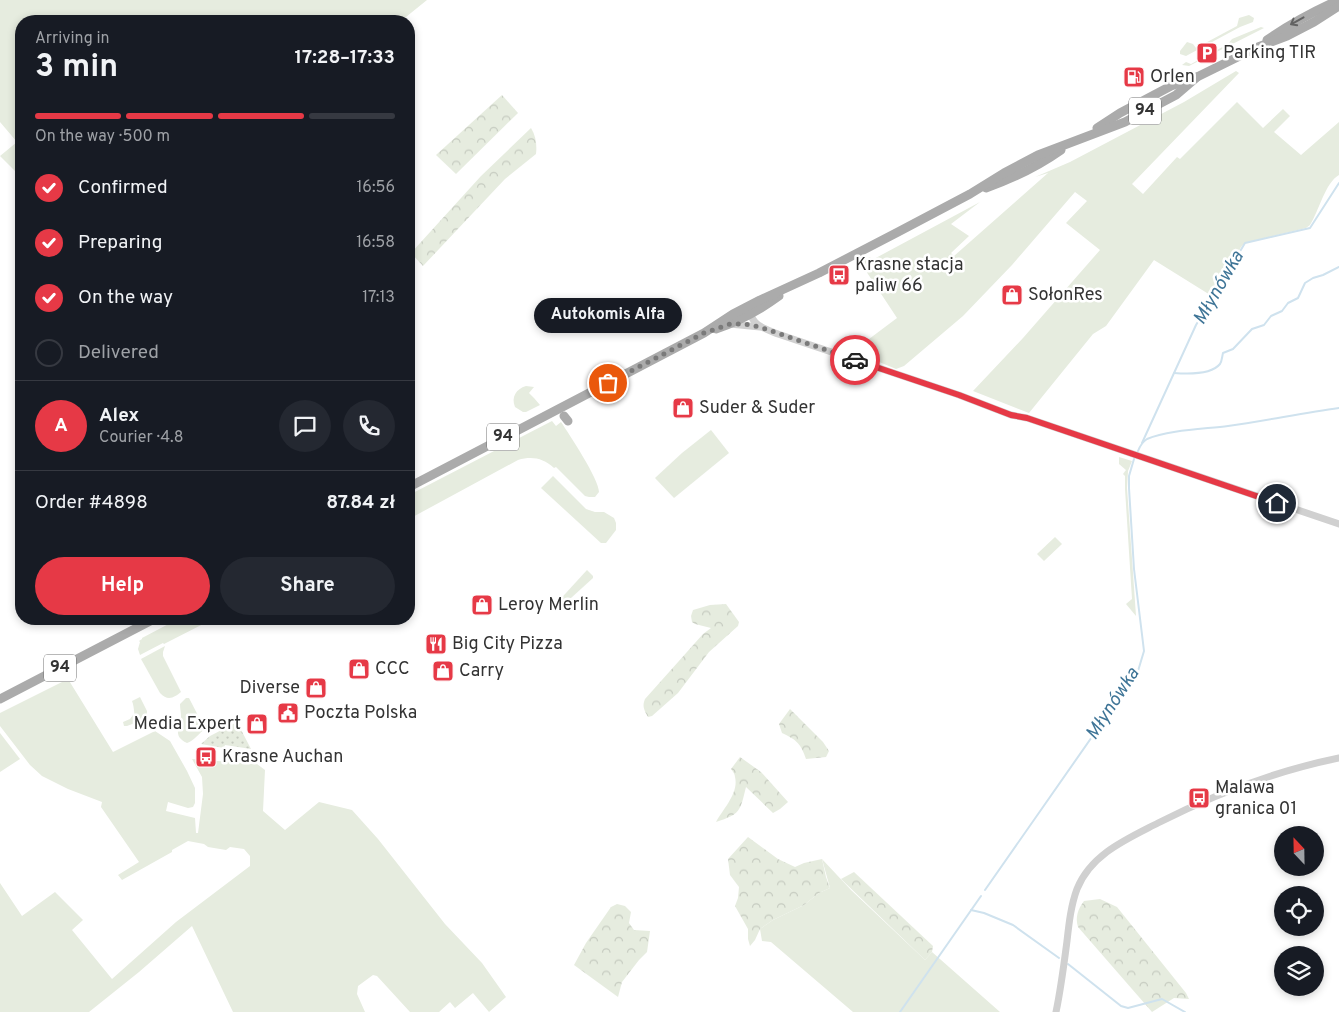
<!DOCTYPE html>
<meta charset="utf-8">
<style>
:root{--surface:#171b24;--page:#242831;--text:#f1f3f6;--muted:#9ea1a6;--line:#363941;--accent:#e63946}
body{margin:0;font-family:Overpass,sans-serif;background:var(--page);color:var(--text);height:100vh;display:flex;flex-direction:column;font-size:19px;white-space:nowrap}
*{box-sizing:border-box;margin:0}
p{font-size:16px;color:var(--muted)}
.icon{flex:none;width:28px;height:28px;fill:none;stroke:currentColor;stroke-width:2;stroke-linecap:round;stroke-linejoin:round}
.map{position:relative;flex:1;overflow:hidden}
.side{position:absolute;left:15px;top:15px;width:400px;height:610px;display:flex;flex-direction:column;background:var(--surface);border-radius:20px;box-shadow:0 2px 8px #0003}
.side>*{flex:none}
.needle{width:32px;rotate:338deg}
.controls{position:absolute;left:1274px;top:826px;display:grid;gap:10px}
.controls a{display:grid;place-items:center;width:50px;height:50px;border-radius:50%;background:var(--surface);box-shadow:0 2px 8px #0003;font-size:25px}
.pin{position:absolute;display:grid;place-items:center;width:42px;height:42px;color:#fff;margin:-21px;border:2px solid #fff;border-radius:50%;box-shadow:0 1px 5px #0007}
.courier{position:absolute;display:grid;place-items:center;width:50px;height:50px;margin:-25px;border:4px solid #e63946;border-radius:50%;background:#fff;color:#222;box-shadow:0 1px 6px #0007}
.bubble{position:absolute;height:35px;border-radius:18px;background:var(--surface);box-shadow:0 2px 8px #0003;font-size:16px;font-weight:700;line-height:35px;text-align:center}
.headline em{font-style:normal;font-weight:700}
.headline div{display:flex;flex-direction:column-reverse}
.headline{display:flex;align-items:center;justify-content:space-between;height:85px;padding:0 20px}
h1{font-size:32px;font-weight:700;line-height:38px}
.bar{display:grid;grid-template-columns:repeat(4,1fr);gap:8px 5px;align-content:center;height:60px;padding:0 20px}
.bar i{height:6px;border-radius:4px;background:var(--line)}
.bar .on{background:var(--accent)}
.bar p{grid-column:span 4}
.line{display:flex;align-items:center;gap:12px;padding:0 20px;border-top:1px solid var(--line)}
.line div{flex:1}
.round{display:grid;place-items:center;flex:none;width:52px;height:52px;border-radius:26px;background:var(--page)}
ol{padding:0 20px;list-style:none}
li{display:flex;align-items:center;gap:15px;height:55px}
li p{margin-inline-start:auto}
li .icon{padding:5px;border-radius:50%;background:var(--accent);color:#fff;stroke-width:4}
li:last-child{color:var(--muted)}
li i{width:28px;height:28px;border:2px solid var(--line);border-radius:50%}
.action{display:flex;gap:10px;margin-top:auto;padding:10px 20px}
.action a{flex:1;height:58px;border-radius:30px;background:var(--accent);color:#fff;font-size:20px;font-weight:700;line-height:58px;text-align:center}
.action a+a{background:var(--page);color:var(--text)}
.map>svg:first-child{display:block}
.grass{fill:#e6ecdf}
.forest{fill:url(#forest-crowns)}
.park{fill:url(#park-dots)}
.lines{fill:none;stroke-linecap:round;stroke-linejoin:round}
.stream{stroke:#cfe2ee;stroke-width:2}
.tertiary{stroke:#d0d0d0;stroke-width:7}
.primary{stroke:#ababab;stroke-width:9}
.oneway{stroke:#636363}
.done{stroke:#7a7a7a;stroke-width:5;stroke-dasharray:0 9}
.route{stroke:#e63946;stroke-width:6}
.labels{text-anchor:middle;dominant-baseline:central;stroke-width:5;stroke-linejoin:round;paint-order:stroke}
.shield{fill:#fff;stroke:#707070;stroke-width:1}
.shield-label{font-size:16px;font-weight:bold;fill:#333}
.poi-label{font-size:18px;fill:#333;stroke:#fff;text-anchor:start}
.water-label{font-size:19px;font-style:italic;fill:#3f7597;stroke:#fff}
</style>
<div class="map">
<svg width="1339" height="1012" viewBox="0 0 1339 1012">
<defs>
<pattern id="forest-crowns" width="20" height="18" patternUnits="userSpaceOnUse" patternTransform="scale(1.25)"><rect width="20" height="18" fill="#e6ecdf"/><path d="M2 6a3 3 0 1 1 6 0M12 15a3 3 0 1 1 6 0" fill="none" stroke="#c6cbc0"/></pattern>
<pattern id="park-dots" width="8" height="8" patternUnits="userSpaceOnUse" patternTransform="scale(1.25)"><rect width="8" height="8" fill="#e6ecdf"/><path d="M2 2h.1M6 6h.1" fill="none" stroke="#c6cbc0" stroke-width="1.8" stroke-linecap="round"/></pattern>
</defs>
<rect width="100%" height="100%" fill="#fff"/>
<g class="grass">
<path d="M 0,0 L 427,0 L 401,21 L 21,21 L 21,177 L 0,156 L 17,142 L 0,122 Z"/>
<path d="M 1249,15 L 1254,18 L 1253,22 L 1240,27 L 1186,56 L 1180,54 L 1180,51 L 1187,42 L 1193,44 L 1196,48 L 1237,26 L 1239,18 Z"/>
<path d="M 1261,27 L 1264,28 L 1189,66 L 1182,65 L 1186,62 L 1191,64 L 1228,44 L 1232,39 Z"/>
<path d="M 1236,71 L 1239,73 L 1132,184 L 1143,194 L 1177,157 L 1180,159 L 1237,102 L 1263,128 L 1283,109 L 1290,116 L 1274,132 L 1301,155 L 1339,122 L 1339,175 C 1325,183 1319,211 1310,225 L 1306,228 L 1252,241 L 1245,243 L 1241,247 L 1215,298 L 1154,260 L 1106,326 L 1093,334 L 1029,413 L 973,391 L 1023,338 L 1100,250 L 1066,223 L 1087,201 L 1075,192 L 1012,265 L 963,316 L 904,366 L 896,369 L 853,351 L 897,318 L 864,268 L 862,261 L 870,257 L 872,260 L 980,202 L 951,224 L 969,236 L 951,253 L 954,256 L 1048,173 L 1035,177 L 1070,162 L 1184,102 Z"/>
<path d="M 526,386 L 534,387 L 529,393 L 534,398 L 540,405 L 526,412 L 523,412 L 515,407 C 511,397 516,389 526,386 Z"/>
<path d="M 552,421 L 556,426 L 561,422 C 569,434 599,479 599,492 L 595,497 L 589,497 L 585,496 L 556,467 L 554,468 C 543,458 532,456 518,460 L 409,519 L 409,495 Z"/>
<path d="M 711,430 L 729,453 L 674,498 L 655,478 L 682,453 Z"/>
<path d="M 1119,457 L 1132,461 L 1128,471 L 1127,488 L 1136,616 L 1126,604 L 1132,599 L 1125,489 L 1125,476 L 1123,474 L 1126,470 L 1119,464 Z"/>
<path d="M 553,476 L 586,509 L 595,512 L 604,512 L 614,518 L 616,523 L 616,530 L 606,543 L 601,543 L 541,488 Z"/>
<path d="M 1055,537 L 1062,544 L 1044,561 L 1037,554 Z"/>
<path d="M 587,570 L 593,576 L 593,578 L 560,608 L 558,608 L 555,605 Z"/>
<path d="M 178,619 L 213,619 L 164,644 L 163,643 L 140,655 L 138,649 L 140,642 L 139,641 L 142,639 L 142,638 Z"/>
<path d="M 165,646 L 163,652 L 163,656 L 181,692 C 175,697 168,702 160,693 L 141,659 Z"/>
<path d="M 68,679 L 113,752 L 155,731 L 170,741 L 187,771 L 195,788 L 195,803 L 193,807 L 188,808 L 168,802 L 166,811 L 195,818 L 196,833 L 198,833 L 203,794 L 202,777 L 192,759 L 257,764 L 265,770 L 263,811 L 285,830 L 319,802 L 352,810 L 378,839 L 445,924 L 482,963 L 506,997 L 489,1012 L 473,993 L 455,1008 L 450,1002 L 439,1012 L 410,1012 L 377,976 L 373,975 L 358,986 L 357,994 L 365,1012 L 233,1012 L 192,926 L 139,972 L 89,1012 L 0,1012 L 0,883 L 22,916 L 55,892 L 83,920 L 72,930 L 112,979 L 176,922 L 250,866 L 250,856 L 244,849 L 230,847 L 226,850 L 208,847 L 204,844 L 188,841 L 172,850 L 172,852 L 122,880 L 118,875 L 139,862 L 101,807 L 102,802 L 68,789 L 42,776 L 30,765 L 0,726 L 0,713 Z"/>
<path d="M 140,697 L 147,711 L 147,716 L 145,719 L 127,726 L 124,726 L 123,722 L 130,719 L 133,715 L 134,721 L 137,720 C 133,714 135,709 132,701 Z"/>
<path d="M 186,698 L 189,698 L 205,729 C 199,733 194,741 187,743 C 172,736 180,727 181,717 C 181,712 180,709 180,704 Z"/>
<path d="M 0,733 L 20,759 L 0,772 Z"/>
<path d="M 822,859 L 851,890 L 925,960 L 932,952 L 1000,1012 L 853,1012 L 771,942 L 762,941 L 760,929 L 773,920 L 804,905 L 819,893 L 830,888 Z"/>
</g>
<g class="forest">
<path d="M 502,95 L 518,113 L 456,174 L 436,155 Z"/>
<path d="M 531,128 C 536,136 537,145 536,154 L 505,179 L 423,266 L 411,253 L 481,176 Z"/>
<path d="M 726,604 L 739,622 L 738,626 L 709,652 L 678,693 L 652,716 L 648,717 C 644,710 642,706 645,699 L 703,634 L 711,628 L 695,624 L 692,622 L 691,616 L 693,610 L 710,605 Z"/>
<path d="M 790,709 L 823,742 L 829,751 L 826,757 L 806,759 C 801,744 797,740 782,733 L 779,724 Z"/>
<path d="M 740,757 L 761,772 L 788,802 L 780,809 L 773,813 L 746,787 C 740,811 741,814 716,822 C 723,809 739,793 735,777 C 735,774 733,772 731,769 Z"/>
<path d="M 748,837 L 778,859 L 795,867 L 804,863 L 822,859 L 826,877 L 830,888 L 819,893 L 804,905 L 773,920 L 760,929 L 755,940 L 750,946 L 748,939 L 748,929 L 735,906 L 738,898 L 739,887 L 730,875 L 728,859 Z"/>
<path d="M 854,872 L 933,946 L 932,952 L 925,960 L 841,879 Z"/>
<path d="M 1100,899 L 1117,907 L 1186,993 L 1189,999 L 1174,998 L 1152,1012 L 1078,927 C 1075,917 1078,909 1084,901 Z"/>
<path d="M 617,904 L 625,906 L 631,912 L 629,923 L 634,930 L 650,931 L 647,952 L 639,960 L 622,982 L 618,997 L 574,965 L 586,943 L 611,907 Z"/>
</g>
<path class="park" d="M 237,722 L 251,749 L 225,745 L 224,748 L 201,744 L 210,736 Z"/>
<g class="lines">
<g class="stream">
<path d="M 1174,373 C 1187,374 1211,375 1220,364 C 1222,361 1222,357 1223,353 L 1233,349 L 1252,329 L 1264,325 L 1271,316 L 1282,311 L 1288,303 L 1298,298 L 1305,283 L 1313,278 L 1323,275 L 1339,267"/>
<path d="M 1142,443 L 1196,325 L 1245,243 L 1310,228 L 1339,183"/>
<path d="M 1138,451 C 1140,446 1142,442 1147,439 C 1168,430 1205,429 1228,426 C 1265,421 1302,413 1339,408"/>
<path d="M 985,890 L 1138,671 L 1144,651 L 1134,569 L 1129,488 L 1129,476 L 1134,459"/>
<path d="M 971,910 L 984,913 L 1013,925 L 1059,958"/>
<path d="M 1068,964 L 1121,1006 L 1128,1008 L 1162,999 L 1185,1012"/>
<path d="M 900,1012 L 981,896"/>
</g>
<g class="tertiary">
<path d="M 750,311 C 752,326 766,329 778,334 L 959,395 L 1011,415 L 1027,418 L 1339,524"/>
<path d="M 730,324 L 760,327"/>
<path d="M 1056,1012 C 1061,988 1064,964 1067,941 C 1069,923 1071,905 1077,889 C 1091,854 1127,839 1158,823 C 1215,794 1275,771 1339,758"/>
</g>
<g class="primary">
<path d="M 1267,40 C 1290,24 1314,11 1339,0"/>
<path d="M 1097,128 L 1120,113 L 1171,86 L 1197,77 L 1258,47 L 1287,36 L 1314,22 L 1339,6"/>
<path d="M 986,188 C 1014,178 1037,167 1061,150"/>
<path d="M 716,329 C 739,321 760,310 779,296"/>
<path d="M 564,416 L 568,421"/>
<path d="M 409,487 L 704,333 L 733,314 L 760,300 L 819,273 L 898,232 L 970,194 L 1004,173 L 1038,155 L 1125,122 L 1176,95 L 1197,77"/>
<path d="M 0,699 L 154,619"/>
</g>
</g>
<defs><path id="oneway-shaft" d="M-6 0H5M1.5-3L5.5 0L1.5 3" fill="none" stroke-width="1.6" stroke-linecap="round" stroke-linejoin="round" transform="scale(1.25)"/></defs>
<use class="oneway" href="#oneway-shaft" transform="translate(1297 21) rotate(151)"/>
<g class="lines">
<path class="done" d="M 608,383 L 704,333 L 730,324 L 744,324 L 760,327 L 855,360"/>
<path class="route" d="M 855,360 L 959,395 L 1011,415 L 1027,418 L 1277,503"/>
</g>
<defs>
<g id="parking-square" transform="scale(1.125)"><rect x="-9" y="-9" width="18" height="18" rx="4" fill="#e63946" stroke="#fff"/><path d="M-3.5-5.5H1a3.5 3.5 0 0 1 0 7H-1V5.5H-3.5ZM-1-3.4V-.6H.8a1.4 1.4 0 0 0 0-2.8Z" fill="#fff"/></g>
<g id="fuel-square" transform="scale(1.125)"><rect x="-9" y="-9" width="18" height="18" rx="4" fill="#e63946" stroke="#fff"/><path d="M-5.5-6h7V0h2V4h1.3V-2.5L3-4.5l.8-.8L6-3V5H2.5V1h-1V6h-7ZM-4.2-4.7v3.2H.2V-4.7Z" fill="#fff"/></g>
<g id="bus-square" transform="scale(1.125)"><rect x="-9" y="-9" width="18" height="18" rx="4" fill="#e63946" stroke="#fff"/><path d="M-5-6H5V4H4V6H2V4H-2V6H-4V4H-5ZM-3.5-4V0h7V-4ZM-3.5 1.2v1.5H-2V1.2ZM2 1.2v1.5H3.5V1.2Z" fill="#fff"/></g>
<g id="shop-square" transform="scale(1.125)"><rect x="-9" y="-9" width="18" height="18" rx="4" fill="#e63946" stroke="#fff"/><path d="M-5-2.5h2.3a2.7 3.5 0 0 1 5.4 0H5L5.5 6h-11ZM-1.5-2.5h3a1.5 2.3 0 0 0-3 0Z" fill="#fff"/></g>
<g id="restaurant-square" transform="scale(1.125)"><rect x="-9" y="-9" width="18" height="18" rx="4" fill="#e63946" stroke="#fff"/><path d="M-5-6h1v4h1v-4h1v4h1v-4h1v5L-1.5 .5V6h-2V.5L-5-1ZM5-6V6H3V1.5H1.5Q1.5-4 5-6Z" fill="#fff"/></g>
<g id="civic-square" transform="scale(1.125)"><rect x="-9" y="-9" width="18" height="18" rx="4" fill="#e63946" stroke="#fff"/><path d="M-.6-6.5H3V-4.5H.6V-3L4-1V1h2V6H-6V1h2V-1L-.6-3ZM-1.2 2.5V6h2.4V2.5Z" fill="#fff"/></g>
</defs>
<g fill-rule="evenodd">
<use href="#parking-square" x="1207" y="53"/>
<use href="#fuel-square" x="1134" y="77"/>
<use href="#bus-square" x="839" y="275"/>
<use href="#shop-square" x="1012" y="295"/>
<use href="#shop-square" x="683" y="408"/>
<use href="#shop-square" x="482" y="605"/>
<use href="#restaurant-square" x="436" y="644"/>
<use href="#shop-square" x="359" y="669"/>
<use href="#shop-square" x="443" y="671"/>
<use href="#shop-square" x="316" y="688"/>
<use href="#civic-square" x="288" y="713"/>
<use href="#shop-square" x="257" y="724"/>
<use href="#bus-square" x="206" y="757"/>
<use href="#bus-square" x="1199" y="798"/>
</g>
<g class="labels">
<g class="shield">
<rect x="1129" y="97.5" width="32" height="27" rx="4"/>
<rect x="487" y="423.5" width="32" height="27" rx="4"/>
<rect x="44" y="654.5" width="32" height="27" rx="4"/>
</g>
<g class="shield-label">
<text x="1145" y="111">94</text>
<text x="503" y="437">94</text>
<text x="60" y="668">94</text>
</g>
<g class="poi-label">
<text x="1223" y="53">Parking TIR</text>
<text x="1150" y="77">Orlen</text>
<text x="855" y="265">Krasne stacja<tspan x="855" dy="21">paliw 66</tspan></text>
<text x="1028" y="295">SołonRes</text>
<text x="699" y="408">Suder &amp; Suder</text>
<text x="498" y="605">Leroy Merlin</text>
<text x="452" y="644">Big City Pizza</text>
<text x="375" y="669">CCC</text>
<text x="459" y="671">Carry</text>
<text x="300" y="688" text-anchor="end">Diverse</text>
<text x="304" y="713">Poczta Polska</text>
<text x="241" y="724" text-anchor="end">Media Expert</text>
<text x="222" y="757">Krasne Auchan</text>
<text x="1215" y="788">Malawa<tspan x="1215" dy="21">granica 01</tspan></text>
</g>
<g class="water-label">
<text transform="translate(1219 288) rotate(-60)">Młynówka</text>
<text transform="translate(1113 704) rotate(-57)">Młynówka</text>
</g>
</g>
</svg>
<div class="controls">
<a><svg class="needle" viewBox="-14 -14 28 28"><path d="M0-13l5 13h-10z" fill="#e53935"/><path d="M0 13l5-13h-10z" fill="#9ea1a6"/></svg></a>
<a><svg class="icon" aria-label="locate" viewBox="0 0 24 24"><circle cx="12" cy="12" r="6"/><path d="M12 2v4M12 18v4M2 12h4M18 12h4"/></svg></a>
<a><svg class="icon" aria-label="layers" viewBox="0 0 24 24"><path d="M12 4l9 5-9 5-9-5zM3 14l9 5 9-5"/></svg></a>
</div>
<div class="pin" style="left:608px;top:383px;background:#ea580c"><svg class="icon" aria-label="bag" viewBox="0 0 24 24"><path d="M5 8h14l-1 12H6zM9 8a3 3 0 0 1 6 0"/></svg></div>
<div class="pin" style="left:1277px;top:503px;background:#1f2937"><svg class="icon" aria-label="home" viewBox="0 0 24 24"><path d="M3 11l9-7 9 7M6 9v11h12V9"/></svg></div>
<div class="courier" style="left:855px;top:360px"><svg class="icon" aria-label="car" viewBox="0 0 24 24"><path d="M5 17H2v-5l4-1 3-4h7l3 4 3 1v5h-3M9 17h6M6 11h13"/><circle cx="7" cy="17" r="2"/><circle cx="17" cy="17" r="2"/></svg></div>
<div class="bubble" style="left:534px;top:298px;width:148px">Autokomis Alfa</div>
<section class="side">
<div class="headline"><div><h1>3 min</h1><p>Arriving in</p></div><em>17:28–17:33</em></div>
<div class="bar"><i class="on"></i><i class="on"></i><i class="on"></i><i></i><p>On the way · 500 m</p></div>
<ol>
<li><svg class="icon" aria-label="check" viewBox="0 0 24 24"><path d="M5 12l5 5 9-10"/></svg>Confirmed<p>16:56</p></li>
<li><svg class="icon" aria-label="check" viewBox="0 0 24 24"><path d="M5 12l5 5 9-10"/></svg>Preparing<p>16:58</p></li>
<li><svg class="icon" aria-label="check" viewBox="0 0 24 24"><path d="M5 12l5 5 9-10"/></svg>On the way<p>17:13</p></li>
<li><i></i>Delivered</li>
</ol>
<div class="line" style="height:90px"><b class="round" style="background:var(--accent);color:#fff">A</b><div><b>Alex</b><p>Courier · 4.8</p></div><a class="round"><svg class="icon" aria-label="chat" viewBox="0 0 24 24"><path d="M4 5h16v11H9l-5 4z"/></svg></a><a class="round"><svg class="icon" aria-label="phone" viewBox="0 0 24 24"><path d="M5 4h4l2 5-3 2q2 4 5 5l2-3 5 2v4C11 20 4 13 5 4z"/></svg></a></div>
<div class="line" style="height:65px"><div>Order #4898</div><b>87.84 zł</b></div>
<div class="action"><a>Help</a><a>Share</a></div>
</section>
</div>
